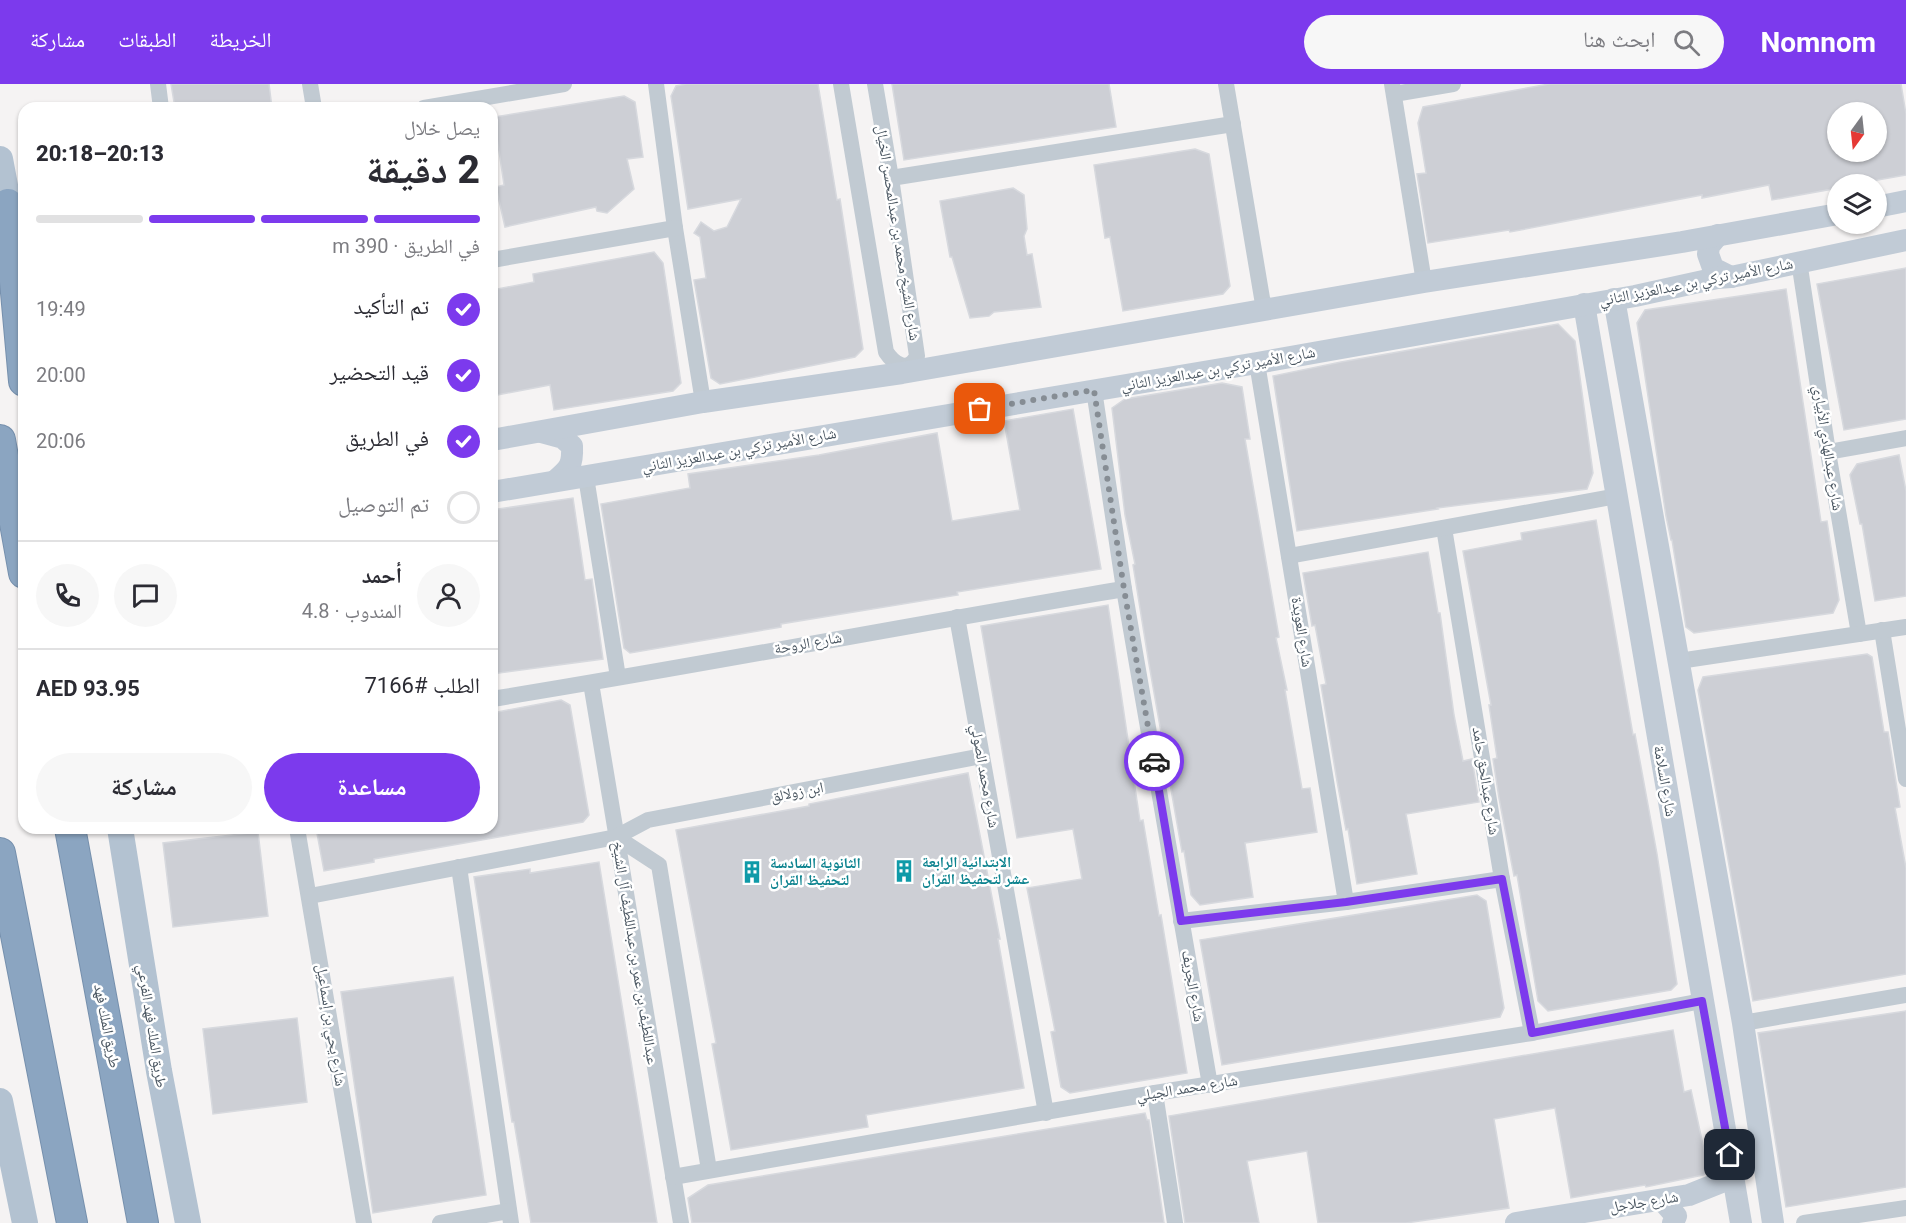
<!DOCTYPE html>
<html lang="ar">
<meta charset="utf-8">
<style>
:root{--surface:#fff;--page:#f7f7f7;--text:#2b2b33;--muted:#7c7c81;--line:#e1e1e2;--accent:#7c3aed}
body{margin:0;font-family:Roboto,"Noto Naskh Arabic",sans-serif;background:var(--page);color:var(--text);direction:rtl;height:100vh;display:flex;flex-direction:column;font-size:22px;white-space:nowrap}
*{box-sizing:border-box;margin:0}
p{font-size:20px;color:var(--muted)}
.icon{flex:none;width:33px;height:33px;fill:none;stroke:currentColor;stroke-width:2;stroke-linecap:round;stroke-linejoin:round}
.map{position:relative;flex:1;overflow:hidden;direction:ltr}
.sheet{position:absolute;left:18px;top:18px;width:480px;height:732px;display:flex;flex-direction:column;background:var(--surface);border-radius:18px;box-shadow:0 2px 4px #0004;direction:rtl}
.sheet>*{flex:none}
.needle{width:39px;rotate:195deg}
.fabs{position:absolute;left:1827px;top:18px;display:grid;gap:12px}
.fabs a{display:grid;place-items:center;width:60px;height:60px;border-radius:50%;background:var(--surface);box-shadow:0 2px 4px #0004;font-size:30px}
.pin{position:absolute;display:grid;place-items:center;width:51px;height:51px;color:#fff;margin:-26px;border-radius:12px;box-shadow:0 3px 9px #0006}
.courier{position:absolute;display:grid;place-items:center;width:60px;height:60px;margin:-30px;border:4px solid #7c3aed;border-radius:50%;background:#fff;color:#222;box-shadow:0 2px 8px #0007}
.headline em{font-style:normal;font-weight:800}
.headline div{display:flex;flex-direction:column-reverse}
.headline{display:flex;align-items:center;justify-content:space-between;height:102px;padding:0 18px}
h1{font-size:39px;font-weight:800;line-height:45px}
.bar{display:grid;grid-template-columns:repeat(4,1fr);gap:9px 6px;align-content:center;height:72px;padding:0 18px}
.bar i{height:8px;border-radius:4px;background:var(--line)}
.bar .current{background:var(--accent)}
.bar p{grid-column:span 4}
.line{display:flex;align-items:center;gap:15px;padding:0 18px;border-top:2px solid var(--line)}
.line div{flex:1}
.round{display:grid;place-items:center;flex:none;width:63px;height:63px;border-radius:32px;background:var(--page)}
ol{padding:0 18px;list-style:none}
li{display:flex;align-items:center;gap:18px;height:66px}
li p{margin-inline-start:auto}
li .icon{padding:6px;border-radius:50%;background:var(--accent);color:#fff;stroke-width:4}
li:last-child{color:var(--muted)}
li i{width:33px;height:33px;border:3px solid var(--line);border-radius:50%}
.primary-button{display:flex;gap:12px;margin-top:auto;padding:12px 18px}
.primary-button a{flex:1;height:69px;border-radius:36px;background:var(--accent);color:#fff;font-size:24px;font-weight:800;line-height:69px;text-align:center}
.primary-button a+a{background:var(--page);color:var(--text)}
header{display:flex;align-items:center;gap:36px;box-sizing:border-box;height:84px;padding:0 30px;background:var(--accent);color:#fff}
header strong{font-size:28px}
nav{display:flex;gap:33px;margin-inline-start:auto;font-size:21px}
.search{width:420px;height:54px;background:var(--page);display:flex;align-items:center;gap:15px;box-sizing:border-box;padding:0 21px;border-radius:33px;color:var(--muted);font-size:22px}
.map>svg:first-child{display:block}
.building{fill:#cdcfd5;stroke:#d7d9de;stroke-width:1.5;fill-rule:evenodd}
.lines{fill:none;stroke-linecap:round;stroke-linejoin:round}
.highway-casing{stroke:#7690ad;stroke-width:32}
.street{stroke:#c1cad2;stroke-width:16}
.secondary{stroke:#c1cbd6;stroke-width:22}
.primary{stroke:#b3c2d1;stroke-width:26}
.highway{stroke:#8ba5c1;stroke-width:30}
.done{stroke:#868d94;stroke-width:6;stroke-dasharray:0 10.8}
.route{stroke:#7c3aed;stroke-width:8}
.labels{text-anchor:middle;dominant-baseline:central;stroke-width:5;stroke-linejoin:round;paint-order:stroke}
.street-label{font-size:15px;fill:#4a5661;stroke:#fff}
.culture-label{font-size:15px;font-weight:bold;fill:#0d838f;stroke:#fff;text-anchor:start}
</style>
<header>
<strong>Nomnom</strong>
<div class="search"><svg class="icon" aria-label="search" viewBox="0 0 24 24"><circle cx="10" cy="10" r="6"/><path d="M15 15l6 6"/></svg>ابحث هنا</div>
<nav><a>الخريطة</a><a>الطبقات</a><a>مشاركة</a></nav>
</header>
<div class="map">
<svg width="1906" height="1139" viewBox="0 0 1906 1139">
<rect width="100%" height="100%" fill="#f5f3f3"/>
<g class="building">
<path d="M 171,0 L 269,0 L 272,24 L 175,24 Z"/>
<path d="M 686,0 L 818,0 L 837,116 L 840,115 L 863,265 L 855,273 L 720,300 L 711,294 L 694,196 L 706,194 L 700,153 L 694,149 L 701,138 L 714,147 L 727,143 L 741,115 L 688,125 L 671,12 L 676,2 Z"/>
<path d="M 892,0 L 1109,0 L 1116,43 L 904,76 Z"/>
<path d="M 1549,0 L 1901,0 L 1906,30 L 1906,91 L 1855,100 L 1838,100 L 1838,104 L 1772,116 L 1769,101 L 1702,114 L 1702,111 L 1510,148 L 1509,146 L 1428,159 L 1417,90 L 1426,89 L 1418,39 L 1423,23 ZM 1838,28 L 1876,28 L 1876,68 L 1838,68 Z"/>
<path d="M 624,12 L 635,18 L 643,73 L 627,75 L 634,105 L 607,129 L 597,127 L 596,123 L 505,143 L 496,103 L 504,101 L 494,33 Z"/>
<path d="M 1195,65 L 1209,70 L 1230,202 L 1223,210 L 1123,227 L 1110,153 L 1105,154 L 1094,81 Z"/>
<path d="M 1013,104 L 1024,111 L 1027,145 L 1024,152 L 1027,171 L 1032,170 L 1041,223 L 994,228 L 989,232 L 970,234 L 952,173 L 950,173 L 940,117 Z"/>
<path d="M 654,168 L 663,179 L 681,299 L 673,307 L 554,326 L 550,301 L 492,312 L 492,206 L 534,198 L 533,190 Z"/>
<path d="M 1906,184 L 1906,335 L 1844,346 L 1817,200 Z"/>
<path d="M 1786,205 L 1821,438 L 1827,437 L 1839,516 L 1833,529 L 1694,549 L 1686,543 L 1672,456 L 1671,456 L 1666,432 L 1637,239 L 1645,226 Z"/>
<path d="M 1558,240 L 1575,257 L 1593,389 L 1587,405 L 1437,424 L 1438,425 L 1297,447 L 1273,292 L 1341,278 Z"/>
<path d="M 1222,299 L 1242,303 L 1250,355 L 1245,355 L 1279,553 L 1276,554 L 1287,606 L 1285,606 L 1302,705 L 1310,704 L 1317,748 L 1245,759 L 1253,813 L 1200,821 L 1191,811 L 1184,767 L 1182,768 L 1149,580 L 1133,481 L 1135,480 L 1125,431 L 1112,324 L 1125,315 Z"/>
<path d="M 1073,325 L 1101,485 L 957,508 L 958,511 L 781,540 L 781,543 L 630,569 L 624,564 L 601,420 L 690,404 L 688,390 L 819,371 L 937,349 L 952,437 L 1020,426 L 1004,337 Z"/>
<path d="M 1899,371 L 1906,407 L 1906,512 L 1875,517 L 1862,440 L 1860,440 L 1850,391 L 1857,380 Z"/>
<path d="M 573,414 L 585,496 L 592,495 L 603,575 L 492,590 L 492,426 Z"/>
<path d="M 1596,436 L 1633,651 L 1635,650 L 1657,770 L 1677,900 L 1671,906 L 1548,927 L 1538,917 L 1517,791 L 1514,792 L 1499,714 L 1493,675 L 1497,674 L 1489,621 L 1491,621 L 1463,467 L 1522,456 L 1521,449 Z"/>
<path d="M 1428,468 L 1438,529 L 1440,529 L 1454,631 L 1463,677 L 1472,675 L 1479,718 L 1406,730 L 1417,790 L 1357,800 L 1348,745 L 1346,746 L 1337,697 L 1321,601 L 1326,600 L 1315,541 L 1312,542 L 1303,489 Z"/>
<path d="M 1108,521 L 1140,737 L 1143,736 L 1159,832 L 1161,831 L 1187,989 L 1070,1009 L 1061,1003 L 1051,948 L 1055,947 L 1027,804 L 1082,795 L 1073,745 L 1017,754 L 981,542 Z"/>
<path d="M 1867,570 L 1872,573 L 1884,648 L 1888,648 L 1900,723 L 1895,724 L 1906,784 L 1906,890 L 1753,917 L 1698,606 L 1703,593 Z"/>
<path d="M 561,616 L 570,621 L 589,731 L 583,738 L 374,775 L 374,778 L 324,787 L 316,744 L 492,744 L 492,629 Z"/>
<path d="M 968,689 L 1000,855 L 998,855 L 1024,1004 L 866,1031 L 868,1043 L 731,1066 L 712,960 L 716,959 L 676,746 L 809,722 L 809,720 Z"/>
<path d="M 258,748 L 268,832 L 173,843 L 163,759 Z"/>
<path d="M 599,778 L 657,1139 L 531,1139 L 514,1038 L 512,1038 L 474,793 L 530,785 L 530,789 Z"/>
<path d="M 1477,811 L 1486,817 L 1504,924 L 1500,933 L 1222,981 L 1200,856 Z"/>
<path d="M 453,893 L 486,1111 L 373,1129 L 341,908 Z"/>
<path d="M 1906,927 L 1906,1103 L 1786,1123 L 1758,949 Z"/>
<path d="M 297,934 L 307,1018 L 213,1030 L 203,945 Z"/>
<path d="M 1673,946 L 1684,1008 L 1691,1006 L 1709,1088 L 1703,1091 L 1646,1103 L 1645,1101 L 1571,1114 L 1555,1024 L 1494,1035 L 1509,1124 L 1406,1139 L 1318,1139 L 1307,1067 L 1247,1077 L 1259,1139 L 1185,1139 L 1169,1032 Z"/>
<path d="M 1145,1029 L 1147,1036 L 1149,1036 L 1164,1139 L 692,1139 L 688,1114 L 708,1101 Z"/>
</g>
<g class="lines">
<g class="highway-casing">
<g id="highway">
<path d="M 8,120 L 24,297"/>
<path d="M 0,356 L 24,489"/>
<path d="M 70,744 L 143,1139"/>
<path d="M 0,769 L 72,1139"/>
</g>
</g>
<g class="street">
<path d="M 158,0 L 161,24"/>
<path d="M 310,0 L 314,24"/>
<path d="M 656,0 L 675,144 L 703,318"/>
<path d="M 841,0 L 886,268 C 894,280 908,290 917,272 L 891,94 L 875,0"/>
<path d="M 1226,0 L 1264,226"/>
<path d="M 1392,0 L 1424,198"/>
<path d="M 1394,10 L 1453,0"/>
<path d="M 424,24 L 564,0"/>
<path d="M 891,94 L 1233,40"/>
<path d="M 492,176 L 675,144"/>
<path d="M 1799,177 L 1828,368 L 1859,550"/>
<path d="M 1257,279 L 1346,818"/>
<path d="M 1094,306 L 1124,505 L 1210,1001"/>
<path d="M 1828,368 L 1906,354"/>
<path d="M 586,393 L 618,593"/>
<path d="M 1444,444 L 1502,795 L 1532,949"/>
<path d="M 1289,472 L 1617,412"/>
<path d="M 957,533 L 1046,1029"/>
<path d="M 1882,546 L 1906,695"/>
<path d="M 1679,577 L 1906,543"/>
<path d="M 591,599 L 681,1139"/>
<path d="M 492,615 C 703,581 913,540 1124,505"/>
<path d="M 297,744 L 364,1139"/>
<path d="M 616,753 L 659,781 L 709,1086"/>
<path d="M 459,783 L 511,1139"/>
<path d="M 310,812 L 616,753 L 648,736 L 982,672"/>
<path d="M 1181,837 L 1346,818 L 1502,795"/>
<path d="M 1743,939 L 1906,911"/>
<path d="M 1155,1009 L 1175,1139"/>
<path d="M 673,1093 L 1155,1009 L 1532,949 L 1702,917"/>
<path d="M 440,1139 L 509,1127"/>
<path d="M 1804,1139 L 1906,1124"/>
</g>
<g class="secondary">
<path d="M 1876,123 L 1906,117"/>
<path d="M 1718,151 L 1709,162 L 1708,170 L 1713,184 L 1731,193"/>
<path d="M 1614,215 L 1743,939 L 1773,1139"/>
<path d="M 1584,220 L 1741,1139"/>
<path d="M 541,348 L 563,354 L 572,362 C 573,382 569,385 555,397"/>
<path d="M 492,356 L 703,318 L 902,289 L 1424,198 L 1682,158 L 1838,130"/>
<path d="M 492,408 L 1257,279 L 1635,212 L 1717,194 L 1731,193 L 1906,156"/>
<path d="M 1662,1116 L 1676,1132 L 1673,1139"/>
<path d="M 1516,1139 L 1689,1111 L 1734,1093"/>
</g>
<g class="primary">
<path d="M 0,75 L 12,139"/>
<path d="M 120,744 L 159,987 L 188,1139"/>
<path d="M 0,1017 L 25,1139"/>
</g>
<use href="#highway" class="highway"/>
</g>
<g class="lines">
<path class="done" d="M 980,325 L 1094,306 L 1124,505 L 1154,677"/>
<path class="route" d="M 1154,677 L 1181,837 L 1346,818 L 1502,795 L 1532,949 L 1702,917 L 1730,1071"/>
</g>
<defs>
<g id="building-bare" transform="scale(1.8)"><path d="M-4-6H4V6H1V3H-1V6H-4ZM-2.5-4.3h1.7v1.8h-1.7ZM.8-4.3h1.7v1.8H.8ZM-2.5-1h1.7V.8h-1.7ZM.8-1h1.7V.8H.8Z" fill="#0f9aa8" stroke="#fff" stroke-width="2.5" paint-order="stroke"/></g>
</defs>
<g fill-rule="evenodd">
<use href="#building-bare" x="904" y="787"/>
<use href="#building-bare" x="752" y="788"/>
</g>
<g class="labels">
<g class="street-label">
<text transform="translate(898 149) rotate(81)">شارع الشيخ محمد بن عبدالمحسن الخيال</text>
<text transform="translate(1696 198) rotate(-11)">شارع الأمير تركي بن عبدالعزيز الثاني</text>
<text transform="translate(1218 285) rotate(-10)">شارع الأمير تركي بن عبدالعزيز الثاني</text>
<text transform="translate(1828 364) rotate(81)">شارع عبدالهادي الأبياري</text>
<text transform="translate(739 366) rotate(-10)">شارع الأمير تركي بن عبدالعزيز الثاني</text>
<text transform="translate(1302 548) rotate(81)">شارع العويدة</text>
<text transform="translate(808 559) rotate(-10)">شارع الروحة</text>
<text transform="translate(985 692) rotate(80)">شارع محمد الصولي</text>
<text transform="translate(1486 697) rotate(81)">شارع عبدالحق حامد</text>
<text transform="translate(1665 697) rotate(80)">شارع السلامة</text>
<text transform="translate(797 708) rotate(-11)">ابن زولالق</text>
<text transform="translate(635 869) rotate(81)">عبداللطيف بن عمر بن عبداللطيف آل الشيخ</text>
<text transform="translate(1193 902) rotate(80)">شارع الجريف</text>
<text transform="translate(331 941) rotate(81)">شارع يحي بن إسماعيل</text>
<text transform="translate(107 942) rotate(79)">طريق الملك فهد</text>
<text transform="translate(152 942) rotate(81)">طريق الملك فهد الفرعي</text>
<text transform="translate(1187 1004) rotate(-9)">شارع محمد الجيلي</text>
<text transform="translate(1644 1118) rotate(-9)">شارع جلاجل</text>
</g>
<g class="culture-label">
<text x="922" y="778">الابتدائية الرابعة<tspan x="922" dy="17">عشر لتحفيظ القران</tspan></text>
<text x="770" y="779">الثانوية السادسة<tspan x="770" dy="17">لتحفيظ القران</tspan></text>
</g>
</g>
</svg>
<div class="fabs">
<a><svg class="needle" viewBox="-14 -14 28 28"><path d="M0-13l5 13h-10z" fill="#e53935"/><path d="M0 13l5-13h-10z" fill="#7c7c81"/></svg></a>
<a><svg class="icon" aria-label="layers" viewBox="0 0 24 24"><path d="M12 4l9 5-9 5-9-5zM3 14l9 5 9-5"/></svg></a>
</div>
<div class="pin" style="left:980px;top:325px;background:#ea580c"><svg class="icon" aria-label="bag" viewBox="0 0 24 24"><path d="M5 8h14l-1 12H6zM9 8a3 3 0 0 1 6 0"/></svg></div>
<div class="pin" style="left:1730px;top:1071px;background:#1f2937"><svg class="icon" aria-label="home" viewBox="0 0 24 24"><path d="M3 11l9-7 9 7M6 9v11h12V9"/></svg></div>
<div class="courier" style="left:1154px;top:677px"><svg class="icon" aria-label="car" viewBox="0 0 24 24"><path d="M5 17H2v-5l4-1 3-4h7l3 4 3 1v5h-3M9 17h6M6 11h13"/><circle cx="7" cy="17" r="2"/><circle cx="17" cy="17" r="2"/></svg></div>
<section class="sheet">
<div class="headline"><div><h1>2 دقيقة</h1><p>يصل خلال</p></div><em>20:13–20:18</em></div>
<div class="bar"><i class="current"></i><i class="current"></i><i class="current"></i><i></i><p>في الطريق · 390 m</p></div>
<ol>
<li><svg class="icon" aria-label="check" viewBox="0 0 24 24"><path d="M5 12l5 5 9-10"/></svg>تم التأكيد<p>19:49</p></li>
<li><svg class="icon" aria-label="check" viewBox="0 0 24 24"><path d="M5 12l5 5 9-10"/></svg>قيد التحضير<p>20:00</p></li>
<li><svg class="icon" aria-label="check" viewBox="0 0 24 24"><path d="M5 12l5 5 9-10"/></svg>في الطريق<p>20:06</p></li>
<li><i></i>تم التوصيل</li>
</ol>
<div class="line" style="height:108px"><a class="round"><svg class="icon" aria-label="person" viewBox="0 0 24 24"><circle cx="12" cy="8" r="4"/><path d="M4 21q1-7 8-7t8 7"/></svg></a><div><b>أحمد</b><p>المندوب · 4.8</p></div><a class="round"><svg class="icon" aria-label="chat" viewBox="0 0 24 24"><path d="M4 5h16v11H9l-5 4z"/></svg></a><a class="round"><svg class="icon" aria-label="phone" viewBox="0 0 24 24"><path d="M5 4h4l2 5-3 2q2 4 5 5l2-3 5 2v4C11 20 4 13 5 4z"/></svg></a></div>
<div class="line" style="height:78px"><div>الطلب #7166</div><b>AED 93.95</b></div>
<div class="primary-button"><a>مساعدة</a><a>مشاركة</a></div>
</section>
</div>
